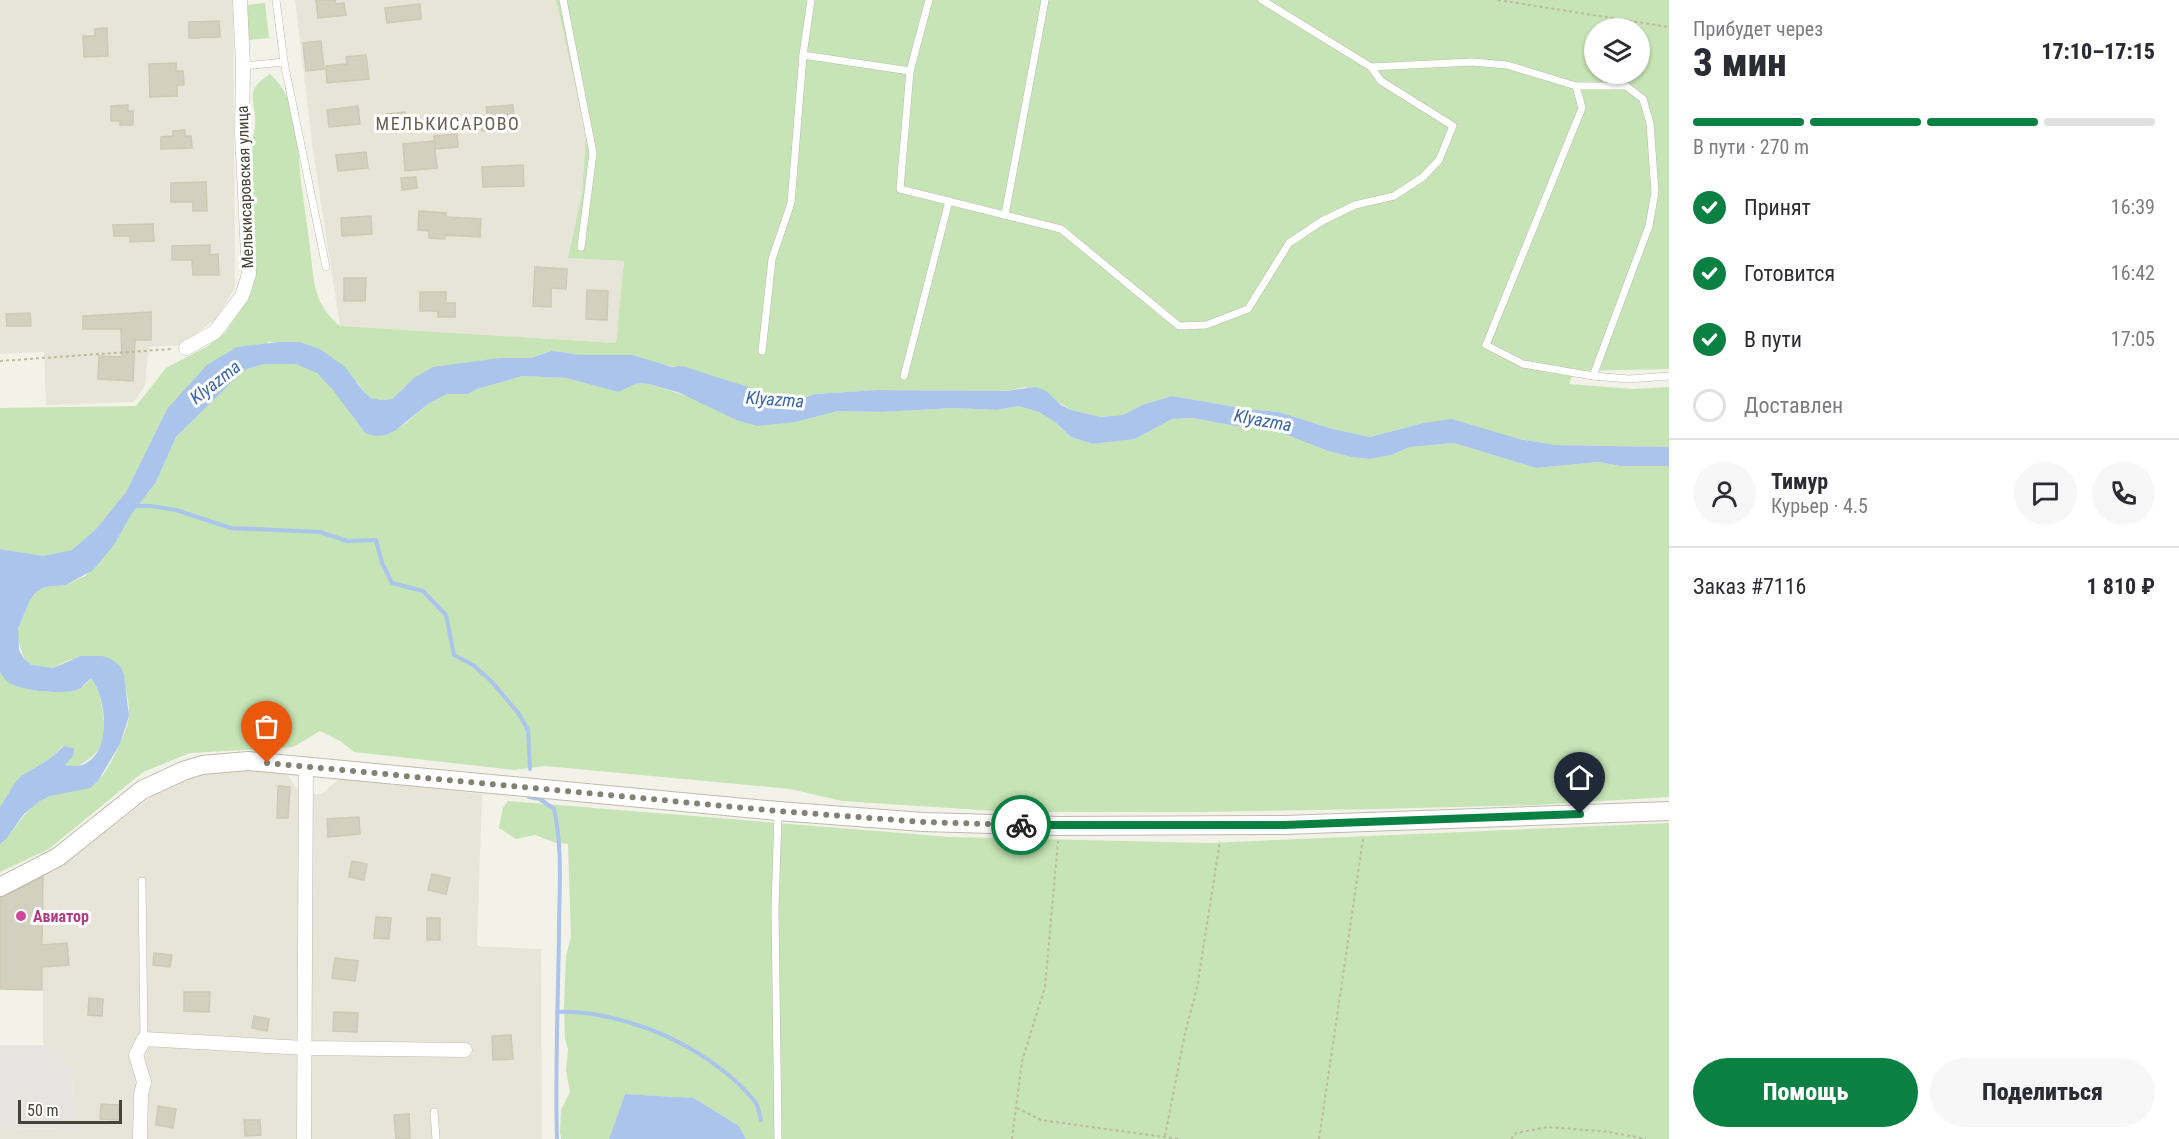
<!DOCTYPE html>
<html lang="ru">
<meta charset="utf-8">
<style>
:root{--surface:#fff;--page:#f7f7f7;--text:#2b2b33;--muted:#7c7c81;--line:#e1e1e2;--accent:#0b8043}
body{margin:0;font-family:"Roboto Condensed",sans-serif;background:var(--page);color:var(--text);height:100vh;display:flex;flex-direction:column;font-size:22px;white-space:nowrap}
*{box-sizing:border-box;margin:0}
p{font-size:20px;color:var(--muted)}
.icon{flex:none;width:33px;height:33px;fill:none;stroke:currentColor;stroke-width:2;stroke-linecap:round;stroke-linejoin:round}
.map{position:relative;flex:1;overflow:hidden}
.side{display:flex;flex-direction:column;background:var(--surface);width:510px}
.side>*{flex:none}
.fabs{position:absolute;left:1584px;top:18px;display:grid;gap:12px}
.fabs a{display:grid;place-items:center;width:66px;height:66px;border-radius:50%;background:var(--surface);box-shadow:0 2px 4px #0004;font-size:30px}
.scale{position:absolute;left:18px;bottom:15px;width:104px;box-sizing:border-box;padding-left:6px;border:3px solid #464338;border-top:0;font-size:16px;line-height:21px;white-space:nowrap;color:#464338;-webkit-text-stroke:4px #fff;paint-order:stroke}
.pin{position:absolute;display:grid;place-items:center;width:51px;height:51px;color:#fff;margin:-62px -26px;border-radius:50% 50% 50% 0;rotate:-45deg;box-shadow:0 0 6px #0007}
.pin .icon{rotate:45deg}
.courier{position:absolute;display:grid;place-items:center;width:60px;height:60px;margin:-30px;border:4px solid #0b8043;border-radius:50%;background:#fff;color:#222;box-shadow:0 2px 8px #0007}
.head em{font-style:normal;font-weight:800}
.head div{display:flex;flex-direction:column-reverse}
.head{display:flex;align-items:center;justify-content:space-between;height:102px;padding:0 24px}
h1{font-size:39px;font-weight:800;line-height:45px}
.bar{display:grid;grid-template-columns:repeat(4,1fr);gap:9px 6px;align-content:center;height:72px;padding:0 24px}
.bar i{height:8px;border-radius:4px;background:var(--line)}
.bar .active{background:var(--accent)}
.bar p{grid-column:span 4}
.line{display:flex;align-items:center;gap:15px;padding:0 24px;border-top:2px solid var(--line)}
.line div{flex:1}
.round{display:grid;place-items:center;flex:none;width:63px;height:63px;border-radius:32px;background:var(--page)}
ol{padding:0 24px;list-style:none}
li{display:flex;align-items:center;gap:18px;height:66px}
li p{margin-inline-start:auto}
li .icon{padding:6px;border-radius:50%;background:var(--accent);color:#fff;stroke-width:4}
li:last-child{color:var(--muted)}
li i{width:33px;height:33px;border:3px solid var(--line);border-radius:50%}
.button{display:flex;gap:12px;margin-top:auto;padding:12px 24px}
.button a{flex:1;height:69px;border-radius:36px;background:var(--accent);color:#fff;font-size:24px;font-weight:800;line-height:69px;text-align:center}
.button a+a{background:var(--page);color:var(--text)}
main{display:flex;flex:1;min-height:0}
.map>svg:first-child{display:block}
.residential{fill:#e7e5d7}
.green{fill:#c6e4b5;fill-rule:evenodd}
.parking{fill:#e5e4e0}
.water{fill:#aac4eb}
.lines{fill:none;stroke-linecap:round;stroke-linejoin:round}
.stream{stroke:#aac4eb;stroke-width:4}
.river{stroke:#aac4eb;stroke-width:24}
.building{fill:#d4d0bf;stroke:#cec9b3;stroke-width:1.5}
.service-casing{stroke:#bebbac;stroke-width:8}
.minor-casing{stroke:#bebbac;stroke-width:15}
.tertiary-casing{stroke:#bebbac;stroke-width:20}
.path{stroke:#bfb99e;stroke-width:2;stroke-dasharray:3 3;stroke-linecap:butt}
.service{stroke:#fff;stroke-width:7}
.minor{stroke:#fff;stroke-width:14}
.tertiary{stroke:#fff;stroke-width:18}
.done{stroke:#838076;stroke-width:6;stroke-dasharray:0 10.8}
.route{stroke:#0b8043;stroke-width:8}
.hotel-dot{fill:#d1479c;stroke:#fff;stroke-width:2}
.labels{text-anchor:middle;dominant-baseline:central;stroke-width:6;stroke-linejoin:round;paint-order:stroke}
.street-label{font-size:16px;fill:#464338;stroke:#fff}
.hotel-label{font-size:16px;font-weight:bold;fill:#b23c85;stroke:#fff;text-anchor:start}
.neighbourhood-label{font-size:18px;letter-spacing:1.5px;fill:#686350;stroke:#fff}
.water-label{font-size:18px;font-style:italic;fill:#3965aa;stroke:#fff}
</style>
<main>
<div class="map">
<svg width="1669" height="1139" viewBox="0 0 1669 1139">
<rect width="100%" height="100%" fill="#f3f2e9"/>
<g class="residential">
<path d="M 0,0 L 233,0 L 235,287 L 217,318 L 181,345 L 149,347 L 145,385 L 134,402 L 46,405 L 44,352 L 0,354 Z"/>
<path d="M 295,0 L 556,0 L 586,133 L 582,194 L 569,258 L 624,261 L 616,343 L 340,326 L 313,151 Z"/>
<path d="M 246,768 L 285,771 L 298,790 L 307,794 L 322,794 L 340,778 L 482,794 L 477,946 L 541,949 L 542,1139 L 0,1139 L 0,1128 L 74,1129 L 72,1070 L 43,1045 L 43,876 L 66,862 L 159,791 L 181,780 L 201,773 Z"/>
</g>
<g class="green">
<path d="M 556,0 L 1669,0 L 1669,369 L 1574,371 L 1569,384 L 1633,389 L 1669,387 L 1669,447 L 1556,445 L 1423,423 L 1370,437 L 1333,429 L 1279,412 L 1247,409 L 1172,396 L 1142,405 L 1123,415 L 1101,417 L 1071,410 L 1053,399 L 1026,387 L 1005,391 L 876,390 L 816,394 L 799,399 L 758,398 L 718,391 L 708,387 L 692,375 L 672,366 L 621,355 L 580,355 L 560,352 L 550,351 L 531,358 L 500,358 L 406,385 L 392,399 L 381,400 L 371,398 L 363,391 L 358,383 L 320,349 L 300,342 L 269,342 L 167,409 L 126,492 L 96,529 L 72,550 L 43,556 L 0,549 L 0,408 L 136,406 L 166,368 L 206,347 L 225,333 L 251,294 L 254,276 L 252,141 C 253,136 255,131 255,126 C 257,102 242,91 270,74 C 301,102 297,145 301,182 C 304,204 307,225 310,247 C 314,279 312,303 340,326 L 616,343 L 624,261 L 568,258 L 582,194 L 586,133 ZM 1594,28 L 1640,28 L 1640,74 L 1594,74 Z"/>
<path d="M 265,3 L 269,38 L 249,40 L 246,5 Z"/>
<path d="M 274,363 C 285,363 296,363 306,367 C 328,375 349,414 365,433 L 386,435 L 405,424 L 428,404 L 447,394 L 468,394 L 477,389 L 523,376 L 566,378 L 618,392 L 638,383 L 649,384 L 690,397 L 736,420 L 778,423 L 796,422 L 838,411 L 881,412 L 954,408 L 997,410 L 1018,406 L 1039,412 L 1056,423 L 1071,437 L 1093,444 L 1135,439 L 1172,419 L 1193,418 L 1235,426 L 1262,427 L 1285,434 L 1328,451 L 1351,457 L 1370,459 L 1391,455 L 1410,447 L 1454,443 L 1536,468 L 1599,462 L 1620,466 L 1669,466 L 1669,797 L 1536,805 L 1376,809 L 1202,812 L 1011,812 L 842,801 L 790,789 L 545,766 L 514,770 L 354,752 L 340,741 L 320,731 L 293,747 L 190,753 L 143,772 L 49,849 L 0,872 L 0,844 C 15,831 23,812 40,801 C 57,790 79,792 97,781 C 108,774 128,730 129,716 C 130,702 124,688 124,675 L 71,659 L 53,668 L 32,665 L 24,659 L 18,639 L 18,629 L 30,600 L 36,592 L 45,587 L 66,585 L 85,576 L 114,545 L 131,515 L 156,482 L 176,437 L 244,370 L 264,364 Z"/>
<path d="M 0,672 C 2,676 6,681 9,683 C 23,692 66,695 81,688 C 84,686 88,681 91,678 C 99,689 101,700 103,714 C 107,740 101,755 76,767 L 64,765 L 74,748 L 63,746 L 48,760 L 21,776 L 14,784 L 0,807 Z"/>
<path d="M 508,801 L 950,837 L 1209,843 L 1669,823 L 1669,1139 L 746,1139 L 739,1126 L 694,1098 L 625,1094 L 609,1139 L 561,1139 L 560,1132 L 561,1110 L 570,1092 L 566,1070 L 568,1049 L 565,1039 L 564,1008 L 566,956 L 571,937 L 568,844 L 556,843 L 535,835 L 516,839 L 499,828 L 503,808 Z"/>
</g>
<path class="parking" d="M 0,1045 L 43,1045 L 72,1070 L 74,1129 L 0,1128 Z"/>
<g class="water">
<path d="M 279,342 L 300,342 L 320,349 L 345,367 L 363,391 L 371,398 L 381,400 L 392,399 L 414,378 L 433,367 L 500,358 L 531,358 L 551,351 L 561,352 L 580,355 L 632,355 L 683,370 L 718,391 L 758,398 L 799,399 L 816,394 L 876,390 L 1005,391 L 1036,387 L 1046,391 L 1061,405 L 1071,410 L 1101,417 L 1123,415 L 1142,405 L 1172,396 L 1247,409 L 1279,412 L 1333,429 L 1370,437 L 1423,423 L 1452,419 L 1519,439 L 1556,445 L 1669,447 L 1669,466 L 1620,466 L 1599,462 L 1536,468 L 1454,443 L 1410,447 L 1391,455 L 1370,459 L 1351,457 L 1328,451 L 1285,434 L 1262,427 L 1235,426 L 1193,418 L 1172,419 L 1135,439 L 1093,444 L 1071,437 L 1056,423 L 1039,412 L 1018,406 L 997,410 L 954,408 L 881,412 L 838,411 L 796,422 L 758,426 L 736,420 L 680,393 L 649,384 L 638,383 L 618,392 L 566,378 L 523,376 L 477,389 L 468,394 L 447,394 L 428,404 L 396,430 L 386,435 L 375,436 L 365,433 L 333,390 L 317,373 L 296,364 L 264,364 L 244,370 L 176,437 L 156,482 L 131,515 L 114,545 L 93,570 L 66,585 L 45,587 L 36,592 L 30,600 L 18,629 L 19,650 L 24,659 L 32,665 L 53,668 L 81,656 L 102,656 L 111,659 L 120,666 L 124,675 L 129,716 L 120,744 L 98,781 L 90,788 L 50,796 L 40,801 L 24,814 L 6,839 L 0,844 L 0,807 L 14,784 L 21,776 L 48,760 L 64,746 L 74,748 L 73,756 L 65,765 C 112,775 111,704 91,678 C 87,681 84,685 81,688 C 68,696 21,691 9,683 C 6,681 2,676 0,672 L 0,549 L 43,556 L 72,550 L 96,529 L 126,492 L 167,409 L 207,365 L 237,347 Z"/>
<path d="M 625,1094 L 694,1098 L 739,1126 L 746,1139 L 609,1139 Z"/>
</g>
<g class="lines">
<g class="stream">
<path d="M 134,506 L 151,506 L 176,510 L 231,528 L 320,532 L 347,541 L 376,540 L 382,563 L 392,583 L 423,591 L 446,615 L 454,655 L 473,665 L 491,681 L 519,714 L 528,730 L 530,769"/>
<path d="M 529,797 L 540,799 L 554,809 C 563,849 559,892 559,933 C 558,1002 555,1070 557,1139"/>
<path d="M 557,1012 C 583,1011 609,1016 634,1024 C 676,1036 729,1068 756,1103 C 759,1108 759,1115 761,1120"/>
</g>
<path class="river" d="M 680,378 L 752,401"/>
</g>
<g class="building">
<path d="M 316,0 L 335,0 L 336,4 L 344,3 L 346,15 L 318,18 Z"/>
<path d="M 420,4 L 421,19 L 387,23 L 385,8 Z"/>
<path d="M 219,21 L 220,37 L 189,38 L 189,22 Z"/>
<path d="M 107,28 L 108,56 L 84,57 L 83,36 L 95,36 L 95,29 Z"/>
<path d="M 321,41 L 324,69 L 306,71 L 303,43 Z"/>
<path d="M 366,55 L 369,79 L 327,83 L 326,66 L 347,64 L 346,57 Z"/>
<path d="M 176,63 L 176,71 L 183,71 L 184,85 L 177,85 L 177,96 L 150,97 L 149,64 Z"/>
<path d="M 128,105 L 128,111 L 133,111 L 133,125 L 120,125 L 120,121 L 111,121 L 111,106 Z"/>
<path d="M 513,105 L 515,128 L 482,131 L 481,119 L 488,119 L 486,107 Z"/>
<path d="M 358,106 L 360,124 L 329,127 L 327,110 Z"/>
<path d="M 405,112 L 406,125 L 388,127 L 386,114 Z"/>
<path d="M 185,130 L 185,136 L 191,136 L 192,148 L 161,149 L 161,137 L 173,136 L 173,131 Z"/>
<path d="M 457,134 L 458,147 L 435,149 L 434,136 Z"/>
<path d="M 434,141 L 437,168 L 405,171 L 403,144 Z"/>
<path d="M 366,152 L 368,168 L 338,171 L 336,155 Z"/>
<path d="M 523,165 L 524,186 L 483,187 L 482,167 Z"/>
<path d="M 416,177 L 417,188 L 402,190 L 401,178 Z"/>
<path d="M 206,182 L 207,211 L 193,211 L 193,202 L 171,202 L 171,183 Z"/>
<path d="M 419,211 L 446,213 L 446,217 L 481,219 L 480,237 L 445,235 L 445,239 L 429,238 L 429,231 L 418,230 Z"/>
<path d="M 371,216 L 372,234 L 342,236 L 341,218 Z"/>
<path d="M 153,224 L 154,241 L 130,242 L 130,236 L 114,236 L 113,225 Z"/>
<path d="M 210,245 L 210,255 L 218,254 L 219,275 L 193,275 L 192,260 L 172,260 L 172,246 Z"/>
<path d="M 535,267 L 567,269 L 566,289 L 551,288 L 551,307 L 533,306 Z"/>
<path d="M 344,278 L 366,278 L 365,301 L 344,301 Z"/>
<path d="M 587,290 L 608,291 L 607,320 L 586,319 Z"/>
<path d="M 420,292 L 446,292 L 446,303 L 455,303 L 455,317 L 438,317 L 438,311 L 420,311 Z"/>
<path d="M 151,312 L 151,340 L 135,340 L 133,381 L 98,379 L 99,356 L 122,357 L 121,329 L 83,329 L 83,316 Z"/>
<path d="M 30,313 L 31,326 L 7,326 L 6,314 Z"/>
<path d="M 278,786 L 290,787 L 288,818 L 277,818 Z"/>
<path d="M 359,817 L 360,834 L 328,837 L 327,819 Z"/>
<path d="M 352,861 L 367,864 L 364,880 L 349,877 Z"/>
<path d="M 432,874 L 450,878 L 446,894 L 428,890 Z"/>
<path d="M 43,877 L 42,945 L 67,943 L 69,965 L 42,967 L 42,990 L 0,989 L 0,898 Z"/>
<path d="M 376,917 L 391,918 L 389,939 L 374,938 Z"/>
<rect x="427" y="918" width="13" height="22"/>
<path d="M 154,953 L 172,955 L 170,967 L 153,965 Z"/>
<path d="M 335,958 L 358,961 L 355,981 L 332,978 Z"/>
<path d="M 184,992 L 210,992 L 209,1012 L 184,1011 Z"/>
<path d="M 89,998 L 103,999 L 102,1016 L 88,1015 Z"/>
<path d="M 334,1012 L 358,1013 L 357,1032 L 333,1031 Z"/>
<path d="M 254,1016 L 269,1019 L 267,1031 L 252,1028 Z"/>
<path d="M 511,1035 L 513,1059 L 493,1060 L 492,1036 Z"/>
<path d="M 101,1104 L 119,1105 L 119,1120 L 100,1119 Z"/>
<path d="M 158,1106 L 176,1109 L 173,1128 L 156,1125 Z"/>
<path d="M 409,1114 L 410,1139 L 396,1139 L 394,1115 Z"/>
<path d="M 244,1120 L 260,1120 L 261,1135 L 245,1136 Z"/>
</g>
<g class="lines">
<g class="service-casing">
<g id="service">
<path d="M 276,0 L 284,62 L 326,267"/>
<path d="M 563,0 L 593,153 L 581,247"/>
<path d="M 811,0 L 803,55 L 910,71"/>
<path d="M 929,0 L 910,71 L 900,189 L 1061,229 L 1179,326 L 1206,325 L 1248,309 L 1289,243 L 1322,221 L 1355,205 L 1394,196 L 1423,177 L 1439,160 L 1453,126 L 1381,81 L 1371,67"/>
<path d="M 1262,0 L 1371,67 L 1472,62 L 1507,65 L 1576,86 L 1582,108 L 1486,345 L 1523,364 L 1593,376 L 1629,379 L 1669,376"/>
<path d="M 243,66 L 284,62"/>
<path d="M 1576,86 L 1626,86 L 1643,99 L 1650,123 L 1655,192 L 1649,226 L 1593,376"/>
<path d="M 1005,215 L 1045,0"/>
<path d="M 762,351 L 772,259 L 791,203 L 803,55"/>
<path d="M 904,376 L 949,201"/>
<path d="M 142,881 L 144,1039"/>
<path d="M 434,1112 L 436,1139"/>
<path d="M 778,1139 L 775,908 L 778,814"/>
</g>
</g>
<g class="minor-casing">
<g id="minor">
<path d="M 186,348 L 215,332 L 242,296 L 249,274 L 242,133 L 243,66 L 240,0"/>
<path d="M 140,1139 L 141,1095 L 144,1082 L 136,1055 L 144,1039 L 305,1048 L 465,1050"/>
<path d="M 304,1139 L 306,765"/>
</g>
</g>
<g class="tertiary-casing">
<path id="tertiary" d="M 0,887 L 58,857 L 142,790 L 183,771 L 202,765 L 248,761 L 778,811 L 923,822 L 1059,826 L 1284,825 L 1669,811"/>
</g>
<g class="path">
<path d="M 1498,0 L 1669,27"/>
<path d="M 0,361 L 171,349"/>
<path d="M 1017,1108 L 1041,1120 L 1178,1139"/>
<path d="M 1165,1136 L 1185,1033 L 1197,988 L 1220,841"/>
<path d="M 1012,1139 L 1022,1061 L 1045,987 L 1058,841"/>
<path d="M 1319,1139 L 1363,839"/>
<path d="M 1511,1139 L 1516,1133 L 1548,1127 L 1609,1132 L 1646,1139"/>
</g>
<use href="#service" class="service"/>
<use href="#minor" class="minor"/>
<use href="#tertiary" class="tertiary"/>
</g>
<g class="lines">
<path class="done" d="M 267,763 L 778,811 L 923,822 L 1021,825"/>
<path class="route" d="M 1021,825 L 1284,825 L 1580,814"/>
</g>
<circle class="hotel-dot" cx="21" cy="916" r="6"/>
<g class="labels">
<g class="street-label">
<text transform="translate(245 187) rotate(-92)">Мелькисаровская улица</text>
</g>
<g class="hotel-label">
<text x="33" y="916">Авиатор</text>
</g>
<g class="neighbourhood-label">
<text x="448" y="123">МЕЛЬКИСАРОВО</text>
</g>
<g class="water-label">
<text transform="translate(215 382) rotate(-38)">Klyazma</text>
<text transform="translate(775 399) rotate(4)">Klyazma</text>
<text transform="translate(1263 420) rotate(10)">Klyazma</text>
</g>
</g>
</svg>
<div class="fabs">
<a><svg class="icon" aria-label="layers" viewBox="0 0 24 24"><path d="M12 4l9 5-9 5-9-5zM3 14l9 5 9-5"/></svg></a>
</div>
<div class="scale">50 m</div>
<div class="pin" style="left:267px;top:763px;background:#ea580c"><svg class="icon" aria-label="bag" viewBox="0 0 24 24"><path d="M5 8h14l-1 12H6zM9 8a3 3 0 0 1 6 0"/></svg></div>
<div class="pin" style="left:1580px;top:814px;background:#1f2937"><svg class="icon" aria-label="home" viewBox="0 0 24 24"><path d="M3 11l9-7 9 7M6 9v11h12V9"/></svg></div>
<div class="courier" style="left:1021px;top:825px"><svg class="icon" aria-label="bike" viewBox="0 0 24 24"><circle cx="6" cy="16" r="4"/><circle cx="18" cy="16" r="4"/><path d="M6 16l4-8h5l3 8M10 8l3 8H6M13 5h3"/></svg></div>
</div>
<section class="side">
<div class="head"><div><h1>3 мин</h1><p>Прибудет через</p></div><em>17:10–17:15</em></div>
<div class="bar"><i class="active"></i><i class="active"></i><i class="active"></i><i></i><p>В пути · 270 m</p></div>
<ol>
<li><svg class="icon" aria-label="check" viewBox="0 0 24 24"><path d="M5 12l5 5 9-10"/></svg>Принят<p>16:39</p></li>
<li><svg class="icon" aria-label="check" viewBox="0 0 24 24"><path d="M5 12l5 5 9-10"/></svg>Готовится<p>16:42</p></li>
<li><svg class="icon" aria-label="check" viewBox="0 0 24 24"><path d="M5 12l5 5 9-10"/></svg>В пути<p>17:05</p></li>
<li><i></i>Доставлен</li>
</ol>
<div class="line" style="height:108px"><a class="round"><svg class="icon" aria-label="person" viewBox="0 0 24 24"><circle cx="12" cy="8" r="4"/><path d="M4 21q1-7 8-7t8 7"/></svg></a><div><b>Тимур</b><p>Курьер · 4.5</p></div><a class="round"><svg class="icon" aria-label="chat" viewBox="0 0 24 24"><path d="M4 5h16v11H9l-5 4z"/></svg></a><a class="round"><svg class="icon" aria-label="phone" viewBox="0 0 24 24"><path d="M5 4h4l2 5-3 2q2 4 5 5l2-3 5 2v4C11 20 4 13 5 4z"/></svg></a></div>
<div class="line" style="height:78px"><div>Заказ #7116</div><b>1 810 ₽</b></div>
<div class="button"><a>Помощь</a><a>Поделиться</a></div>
</section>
</main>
